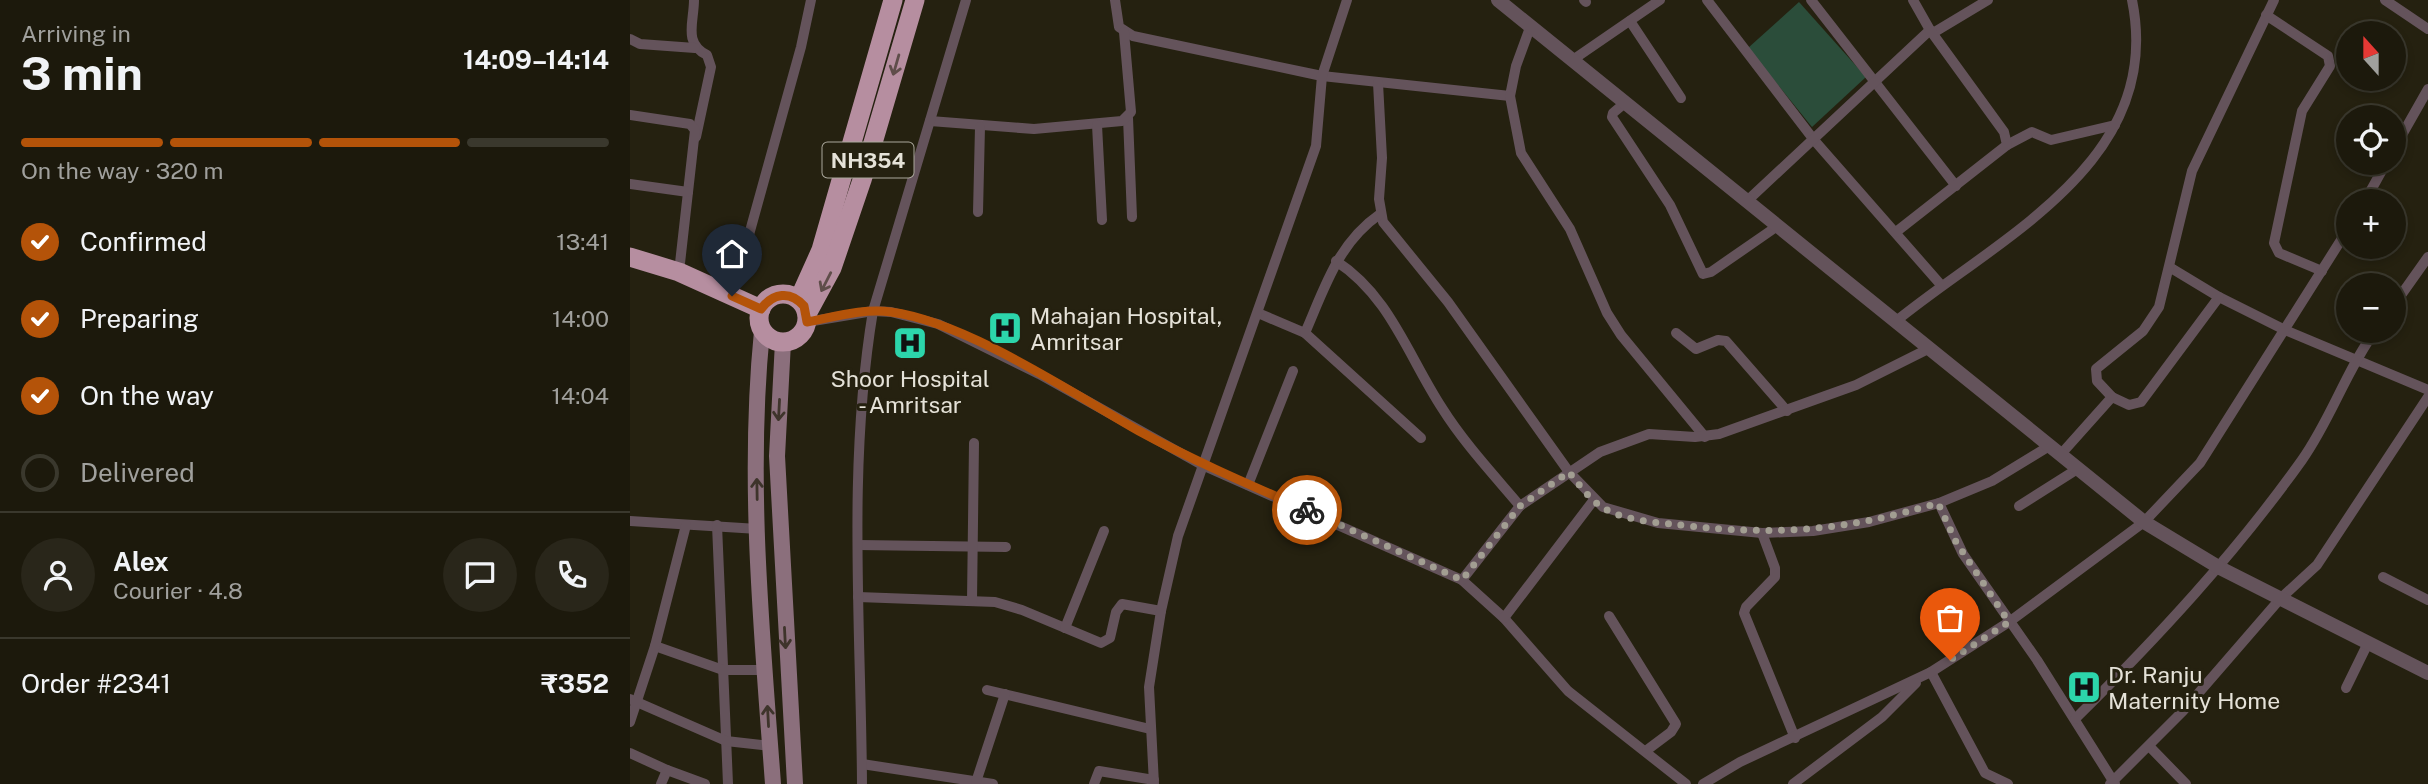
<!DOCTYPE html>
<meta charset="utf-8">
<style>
:root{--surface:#1c190c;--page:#29261a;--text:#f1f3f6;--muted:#a0a09d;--line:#3a382d;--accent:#b45309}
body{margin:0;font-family:"Public Sans",sans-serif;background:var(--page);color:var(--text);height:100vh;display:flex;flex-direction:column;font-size:26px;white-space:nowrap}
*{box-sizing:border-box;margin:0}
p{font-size:23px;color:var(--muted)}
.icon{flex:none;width:38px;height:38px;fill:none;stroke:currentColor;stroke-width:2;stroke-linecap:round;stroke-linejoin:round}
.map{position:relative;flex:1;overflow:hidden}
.details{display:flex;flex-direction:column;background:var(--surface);width:630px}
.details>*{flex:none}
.needle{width:46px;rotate:339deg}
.tools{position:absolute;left:1706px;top:21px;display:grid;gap:14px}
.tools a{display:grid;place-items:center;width:70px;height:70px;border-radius:50%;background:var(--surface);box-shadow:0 4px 10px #0003,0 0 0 2px var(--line);font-size:35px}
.pin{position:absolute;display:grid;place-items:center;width:60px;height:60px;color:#fff;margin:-72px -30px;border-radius:50% 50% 50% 0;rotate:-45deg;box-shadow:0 0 7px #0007}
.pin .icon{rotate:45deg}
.courier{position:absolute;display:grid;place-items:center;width:70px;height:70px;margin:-35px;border:5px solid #b45309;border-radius:50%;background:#fff;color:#222;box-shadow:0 2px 9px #0007}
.head em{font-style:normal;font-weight:700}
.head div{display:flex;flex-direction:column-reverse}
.head{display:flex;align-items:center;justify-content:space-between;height:119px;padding:0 21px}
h1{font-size:46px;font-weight:700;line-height:52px}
.bar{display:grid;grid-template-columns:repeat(4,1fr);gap:10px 7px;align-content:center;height:84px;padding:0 21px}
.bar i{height:9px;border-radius:5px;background:var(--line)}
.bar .active{background:var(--accent)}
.bar p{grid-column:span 4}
.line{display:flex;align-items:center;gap:18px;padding:0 21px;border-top:2px solid var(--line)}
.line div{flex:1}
.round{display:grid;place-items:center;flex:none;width:74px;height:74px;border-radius:37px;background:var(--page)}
ol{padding:0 21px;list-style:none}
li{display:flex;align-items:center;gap:21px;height:77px}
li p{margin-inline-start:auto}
li .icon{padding:7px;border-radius:50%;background:var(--accent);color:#fff;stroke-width:4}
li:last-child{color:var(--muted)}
li i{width:38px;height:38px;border:4px solid var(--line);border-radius:50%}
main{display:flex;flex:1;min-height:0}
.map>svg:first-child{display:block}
.green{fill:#2b4d3a}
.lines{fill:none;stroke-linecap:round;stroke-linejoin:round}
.minor{stroke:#64535b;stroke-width:10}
.tertiary{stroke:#64535b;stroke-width:14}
.secondary{stroke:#8b6f7c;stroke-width:16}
.trunk{stroke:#b68ea0;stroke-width:19}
.oneway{stroke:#5f4d4a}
.oneway2{stroke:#3e342b}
.done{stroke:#a29e92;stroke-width:7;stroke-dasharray:0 12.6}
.route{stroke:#b45309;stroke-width:9}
.labels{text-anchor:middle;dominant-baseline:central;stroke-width:6;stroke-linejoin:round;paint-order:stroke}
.shield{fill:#252110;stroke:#aba89c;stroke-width:2}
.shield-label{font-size:21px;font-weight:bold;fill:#e5e2d8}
.poi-label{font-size:23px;fill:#e5e2d8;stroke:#252110;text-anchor:start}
</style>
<main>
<section class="details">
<div class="head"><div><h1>3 min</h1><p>Arriving in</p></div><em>14:09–14:14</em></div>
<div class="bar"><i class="active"></i><i class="active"></i><i class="active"></i><i></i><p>On the way · 320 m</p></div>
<ol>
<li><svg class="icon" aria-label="check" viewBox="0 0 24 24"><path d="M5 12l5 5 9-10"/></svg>Confirmed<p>13:41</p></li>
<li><svg class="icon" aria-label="check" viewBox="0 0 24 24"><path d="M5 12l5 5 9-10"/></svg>Preparing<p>14:00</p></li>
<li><svg class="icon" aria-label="check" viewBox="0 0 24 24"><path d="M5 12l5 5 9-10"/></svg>On the way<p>14:04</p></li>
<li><i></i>Delivered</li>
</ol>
<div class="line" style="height:126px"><a class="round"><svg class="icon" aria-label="person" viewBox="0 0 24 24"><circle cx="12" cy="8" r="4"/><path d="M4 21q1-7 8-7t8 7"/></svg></a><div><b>Alex</b><p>Courier · 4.8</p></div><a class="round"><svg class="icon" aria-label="chat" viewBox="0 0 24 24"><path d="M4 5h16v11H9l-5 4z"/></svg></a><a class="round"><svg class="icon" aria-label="phone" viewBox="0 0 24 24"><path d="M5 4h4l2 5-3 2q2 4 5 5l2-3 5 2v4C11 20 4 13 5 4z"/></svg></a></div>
<div class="line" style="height:91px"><div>Order #2341</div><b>₹352</b></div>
</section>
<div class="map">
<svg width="1798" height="784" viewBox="0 0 1798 784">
<rect width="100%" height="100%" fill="#252110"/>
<path class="green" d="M 1169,2 L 1236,77 L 1182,127 L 1118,48 Z"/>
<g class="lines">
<g class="minor">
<path d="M 64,0 C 64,22 53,43 77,55 L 81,67 L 66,137"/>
<path d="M 485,0 L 489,27 L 503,36 L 692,76 L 880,96 L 886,66 L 901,25"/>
<path d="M 954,0 L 956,2"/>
<path d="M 1077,0 L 1184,140 L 1311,285"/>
<path d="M 1181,0 L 1326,186"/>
<path d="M 1755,0 L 1798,29"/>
<path d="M 1636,15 L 1698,56 L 1700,66 L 1672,111 L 1644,243 L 1649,253 L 1692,271"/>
<path d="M 1000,21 L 1051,98"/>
<path d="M 1303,33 L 1358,0"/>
<path d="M 0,39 L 10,44 L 65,48"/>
<path d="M 944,59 L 1030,0"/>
<path d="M 748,83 L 752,158 L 749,199 L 753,222 L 818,302 L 939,472 L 973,507 L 1028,523 L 1132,533 L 1183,531 L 1239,522 L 1309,503 L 1362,481 L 1421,445"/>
<path d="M 880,96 L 891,153 L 940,229 L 977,313 L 991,335 L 1075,437"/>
<path d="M 996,102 L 983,113 L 982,117 L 1040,205 L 1073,274 L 1081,272 L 1146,227"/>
<path d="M 0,115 L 60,124 L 65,130 L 49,272"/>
<path d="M 498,118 L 502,217"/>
<path d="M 300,121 L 404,129 L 492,121 L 501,112 L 494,32"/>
<path d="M 467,125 L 472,220"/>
<path d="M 1377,145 L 1402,132 L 1421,140 L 1485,125"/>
<path d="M 1764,149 L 1798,89"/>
<path d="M 0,184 L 58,192"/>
<path d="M 1117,201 L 1300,30"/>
<path d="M 1735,201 L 1756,163"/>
<path d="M 348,212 L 350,127"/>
<path d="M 1266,232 L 1377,145 L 1374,132 L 1300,30 L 1283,0"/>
<path d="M 706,261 C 760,296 778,356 812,408 C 834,443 863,474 890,506"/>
<path d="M 102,296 L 171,47 L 181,0"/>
<path d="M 1589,297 L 1655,330 L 1798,390"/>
<path d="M 1764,305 L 1798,257"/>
<path d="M 628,313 L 675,333 C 695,287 708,243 750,214"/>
<path d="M 177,322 L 243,311 L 261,312 L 308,324 L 409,374 L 572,465 L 832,580 L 874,618 L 938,691 L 1056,784"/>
<path d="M 1265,322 C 1369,237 1535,162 1502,0"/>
<path d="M 675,333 L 791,438"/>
<path d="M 1046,333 L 1066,349 L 1088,340 L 1096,341 L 1157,411"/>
<path d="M 1482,397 L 1499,405 L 1511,402 L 1589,297 L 1541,268"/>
<path d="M 1432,453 L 1482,397 L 1467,381 L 1466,369 L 1513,331 L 1529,307 L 1562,171 L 1644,0"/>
<path d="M 618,485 L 663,371"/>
<path d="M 1309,503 L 1333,554 L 1407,660 L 1485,784"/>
<path d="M 1389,506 L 1449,468"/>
<path d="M 0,521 L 128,529"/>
<path d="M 87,525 L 98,784"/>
<path d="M 1132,533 L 1145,568 L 1145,577 L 1116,607 L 1114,613 L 1165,738"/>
<path d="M 228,545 L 376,547"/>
<path d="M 1753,577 L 1798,600"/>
<path d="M 832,580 L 890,506 L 970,452 L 1019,434 L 1065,437 L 1089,434 L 1226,385 L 1300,348"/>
<path d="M 228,597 L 365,602 L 392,610 L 471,643 L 480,638 L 486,612 L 492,604 L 531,611"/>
<path d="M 342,601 L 344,443"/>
<path d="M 979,616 L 1046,724 L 1041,732 L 1017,750"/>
<path d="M 874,618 L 963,501"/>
<path d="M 435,628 L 474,531"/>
<path d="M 25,646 L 93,670 L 136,670"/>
<path d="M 1301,672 L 1355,773 L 1378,784"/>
<path d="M 1716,688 L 1738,643"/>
<path d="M 357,690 L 520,729"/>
<path d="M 0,699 L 96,741 L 140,746"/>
<path d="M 1445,719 C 1527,638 1605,554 1672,460 C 1701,419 1716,371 1745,331"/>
<path d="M 0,722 L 25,646 L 56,525"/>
<path d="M 1520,747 L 1556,784"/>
<path d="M 0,753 L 37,770 L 31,784"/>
<path d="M 232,764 L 363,784"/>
<path d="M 37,770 L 75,784"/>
<path d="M 346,782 L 375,694"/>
<path d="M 232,784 C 231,627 217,467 243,311 L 336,0"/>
<path d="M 464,784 L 469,771 L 524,780"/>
<path d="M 524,784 L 519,687 L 531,611 L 548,536 L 686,146 L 692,76 L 717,0"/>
<path d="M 1073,784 L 1110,762 L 1301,672 L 1379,622 L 1514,522 L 1570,463 L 1718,229"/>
<path d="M 1163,784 L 1252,717 L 1286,683"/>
<path d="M 1480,784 L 1553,711 L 1650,599 L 1687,565 L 1798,397"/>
</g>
<path class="tertiary" d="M 868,0 L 1514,522 L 1590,568 L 1798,673"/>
<g class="secondary">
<path d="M 132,331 C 117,481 132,634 143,784"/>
<path d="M 153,342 L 147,456 L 165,784"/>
</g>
<g class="trunk">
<path d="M 0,257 L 49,272 L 131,309"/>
<circle cx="153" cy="318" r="24"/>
<path d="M 169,299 L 191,250 L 263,0"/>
<path d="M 177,314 L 202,268 L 232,180 L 285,0"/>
</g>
</g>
<defs><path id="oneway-shaft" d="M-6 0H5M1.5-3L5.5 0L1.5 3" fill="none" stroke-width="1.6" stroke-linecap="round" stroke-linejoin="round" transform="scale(1.75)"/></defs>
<g class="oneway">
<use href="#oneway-shaft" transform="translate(266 65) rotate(106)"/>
<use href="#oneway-shaft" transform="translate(196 282) rotate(117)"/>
</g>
<g class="oneway2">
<use href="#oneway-shaft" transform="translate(149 410) rotate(93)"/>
<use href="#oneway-shaft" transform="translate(127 489) rotate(-91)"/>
<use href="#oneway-shaft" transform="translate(155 638) rotate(87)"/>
<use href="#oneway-shaft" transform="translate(138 716) rotate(-93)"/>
</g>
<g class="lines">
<path class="done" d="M 677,510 L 832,580 L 890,506 L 939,472 C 949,484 959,499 972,507 C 994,521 1025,522 1050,525 C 1146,536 1215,531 1308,503 L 1326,542 L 1379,622 L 1320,660"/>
<path class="route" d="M 102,296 L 131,309 C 143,293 160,290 174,306 L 177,322 C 204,317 234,308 261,312 C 336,322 442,393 509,431 C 564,461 620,485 677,510"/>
</g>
<defs>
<g id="hospital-square" transform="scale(1.75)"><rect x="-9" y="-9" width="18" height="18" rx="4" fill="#2cd5ab" stroke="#252110"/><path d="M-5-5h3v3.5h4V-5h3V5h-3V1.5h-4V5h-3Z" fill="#111"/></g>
</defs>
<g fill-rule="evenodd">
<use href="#hospital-square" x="375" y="328"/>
<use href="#hospital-square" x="280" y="343"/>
<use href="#hospital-square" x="1454" y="687"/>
</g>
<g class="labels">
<rect class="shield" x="192.5" y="142.5" width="91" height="35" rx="5"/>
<g class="shield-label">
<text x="238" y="160">NH354</text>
</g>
<g class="poi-label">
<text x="400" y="315">Mahajan Hospital,<tspan x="400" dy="26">Amritsar</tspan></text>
<text x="280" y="378" text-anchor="middle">Shoor Hospital<tspan x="280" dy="26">- Amritsar</tspan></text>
<text x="1478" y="674">Dr. Ranju<tspan x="1478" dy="26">Maternity Home</tspan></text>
</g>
</g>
</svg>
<div class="tools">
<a><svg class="needle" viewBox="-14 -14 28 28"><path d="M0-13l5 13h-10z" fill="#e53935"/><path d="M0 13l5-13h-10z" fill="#a0a09d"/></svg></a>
<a><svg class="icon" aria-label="locate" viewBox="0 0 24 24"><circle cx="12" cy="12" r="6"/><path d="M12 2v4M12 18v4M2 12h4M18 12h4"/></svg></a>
<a>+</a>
<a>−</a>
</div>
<div class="pin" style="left:1320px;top:660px;background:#ea580c"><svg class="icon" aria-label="bag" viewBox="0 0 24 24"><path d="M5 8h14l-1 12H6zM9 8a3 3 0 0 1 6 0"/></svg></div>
<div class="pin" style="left:102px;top:296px;background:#1f2937"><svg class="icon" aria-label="home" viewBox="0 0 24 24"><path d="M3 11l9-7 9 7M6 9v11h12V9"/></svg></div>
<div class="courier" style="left:677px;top:510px"><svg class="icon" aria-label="bike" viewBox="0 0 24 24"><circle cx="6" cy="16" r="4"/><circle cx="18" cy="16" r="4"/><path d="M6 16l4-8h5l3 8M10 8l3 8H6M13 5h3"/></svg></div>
</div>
</main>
